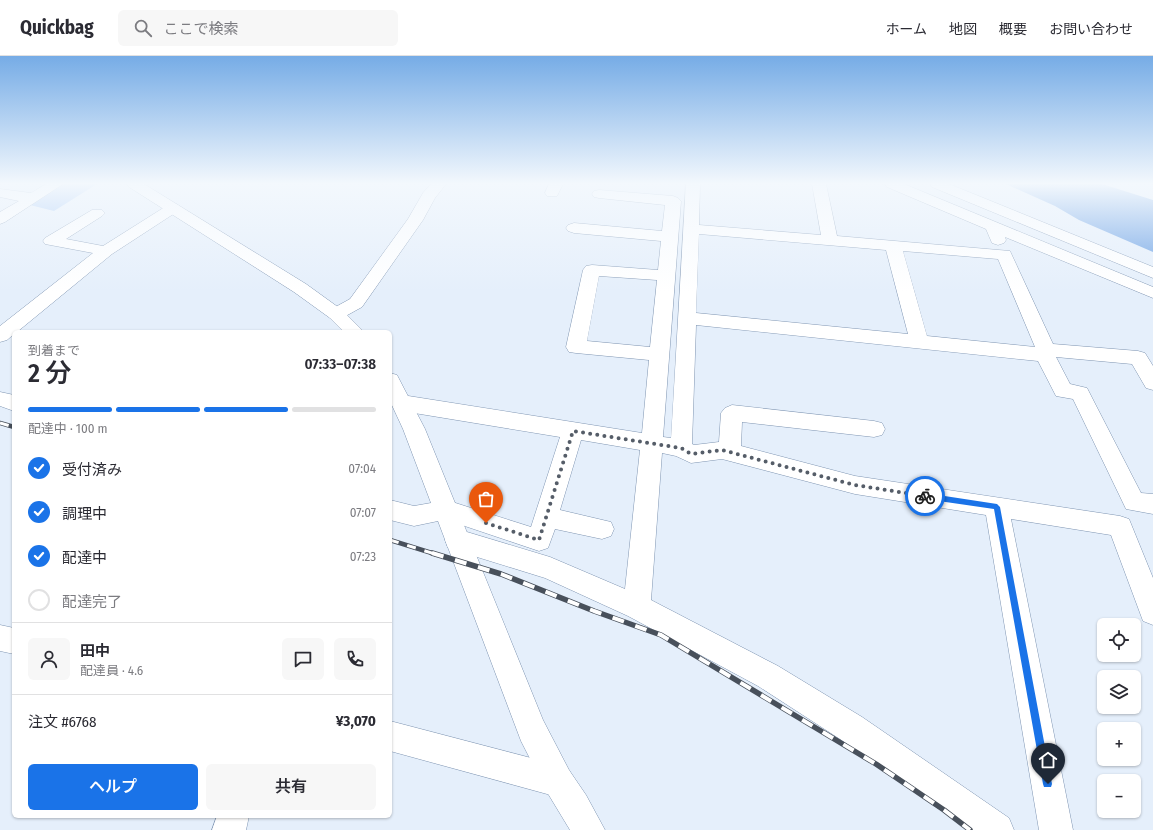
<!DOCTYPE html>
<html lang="ja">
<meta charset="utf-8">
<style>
:root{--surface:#fff;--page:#f7f7f7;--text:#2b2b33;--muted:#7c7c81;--line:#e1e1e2;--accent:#1a73e8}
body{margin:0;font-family:"Fira Sans Condensed","Noto Sans JP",sans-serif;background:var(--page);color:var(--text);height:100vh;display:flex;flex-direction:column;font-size:15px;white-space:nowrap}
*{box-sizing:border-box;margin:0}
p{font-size:13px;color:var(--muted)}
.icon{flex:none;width:22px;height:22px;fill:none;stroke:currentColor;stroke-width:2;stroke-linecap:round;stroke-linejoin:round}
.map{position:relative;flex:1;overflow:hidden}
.side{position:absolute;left:12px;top:274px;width:380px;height:488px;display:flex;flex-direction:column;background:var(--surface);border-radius:6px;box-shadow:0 1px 3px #0004}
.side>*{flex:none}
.buttons{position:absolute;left:1097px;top:562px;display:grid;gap:8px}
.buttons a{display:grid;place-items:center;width:44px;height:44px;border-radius:6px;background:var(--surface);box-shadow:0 1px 3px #0004;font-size:20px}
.pin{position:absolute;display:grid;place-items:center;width:34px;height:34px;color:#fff;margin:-41px -17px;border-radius:50% 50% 50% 0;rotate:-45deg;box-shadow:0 0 4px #0007}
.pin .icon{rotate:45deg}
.courier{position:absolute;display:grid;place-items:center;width:40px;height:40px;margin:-20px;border:3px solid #1a73e8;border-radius:50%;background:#fff;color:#222;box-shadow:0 1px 5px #0007}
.overview em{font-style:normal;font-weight:600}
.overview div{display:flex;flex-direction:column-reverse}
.overview{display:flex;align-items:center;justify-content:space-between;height:68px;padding:0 16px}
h1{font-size:26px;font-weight:600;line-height:30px}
.bar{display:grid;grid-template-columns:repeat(4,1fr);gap:6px 4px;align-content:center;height:48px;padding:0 16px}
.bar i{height:5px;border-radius:3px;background:var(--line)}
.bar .selected{background:var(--accent)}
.bar p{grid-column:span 4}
.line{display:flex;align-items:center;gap:10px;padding:0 16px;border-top:1px solid var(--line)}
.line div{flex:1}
.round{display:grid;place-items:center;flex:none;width:42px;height:42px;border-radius:6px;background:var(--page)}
ol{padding:0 16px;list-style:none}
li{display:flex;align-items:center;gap:12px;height:44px}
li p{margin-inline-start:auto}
li .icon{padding:4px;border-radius:50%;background:var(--accent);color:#fff;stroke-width:4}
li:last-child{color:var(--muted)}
li i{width:22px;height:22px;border:2px solid var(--line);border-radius:50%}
.action{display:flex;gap:8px;margin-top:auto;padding:8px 16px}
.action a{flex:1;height:46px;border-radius:6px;background:var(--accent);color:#fff;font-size:16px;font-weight:600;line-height:46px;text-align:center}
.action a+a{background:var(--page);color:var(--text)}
header{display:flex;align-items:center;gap:24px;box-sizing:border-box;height:56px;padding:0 20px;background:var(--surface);border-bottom:1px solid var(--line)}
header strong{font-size:19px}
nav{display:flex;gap:22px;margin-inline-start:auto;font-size:14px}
.search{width:280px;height:36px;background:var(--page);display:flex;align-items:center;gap:10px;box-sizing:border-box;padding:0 14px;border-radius:6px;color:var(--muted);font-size:15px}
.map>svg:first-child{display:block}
.green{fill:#9ec4f6}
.water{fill:#6ca1e4}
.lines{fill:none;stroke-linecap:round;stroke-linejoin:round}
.street-casing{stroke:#7f95b2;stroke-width:1}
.secondary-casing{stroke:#7f95b2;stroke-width:1}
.street{fill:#fff;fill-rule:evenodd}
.secondary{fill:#fff;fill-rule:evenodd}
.rail-far1-casing{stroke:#48505b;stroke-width:4.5}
.rail-casing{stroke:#48505b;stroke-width:5.5}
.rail-far1{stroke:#fff;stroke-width:3;stroke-dasharray:9;stroke-linecap:butt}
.rail{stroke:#fff;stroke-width:4;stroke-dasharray:12;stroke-linecap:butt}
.route{fill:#1a73e8}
.done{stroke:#555d68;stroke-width:4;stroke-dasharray:0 7.2}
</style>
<header>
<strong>Quickbag</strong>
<div class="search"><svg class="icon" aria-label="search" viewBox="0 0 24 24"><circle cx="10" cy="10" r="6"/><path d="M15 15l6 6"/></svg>ここで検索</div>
<nav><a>ホーム</a><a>地図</a><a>概要</a><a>お問い合わせ</a></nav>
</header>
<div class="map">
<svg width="1153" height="774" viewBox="0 0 1153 774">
<rect width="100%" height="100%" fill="#e5effb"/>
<path class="green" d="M 61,128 L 97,128 L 54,155 L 26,148 Z"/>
<path class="water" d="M 1006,128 L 1102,128 L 1153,144 L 1153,196 L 1079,164 L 1055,150 Z"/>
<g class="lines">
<g class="street-casing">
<g id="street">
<path d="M 46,128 L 63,128 L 5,166 L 0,168 L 0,156 L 19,145 L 0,141 L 0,133 L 31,137 Z"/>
<path d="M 431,128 L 446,128 L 435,142 L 423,164 L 362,251 L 342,262 L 336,264 L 330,262 L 327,258 L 330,254 L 350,243 L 408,163 L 423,137 Z"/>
<path d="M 549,128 L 563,128 L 557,140 L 547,140 L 545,137 Z"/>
<path d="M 686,128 L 700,128 L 699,169 L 821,179 L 812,128 L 826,128 L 837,180 L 1010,195 L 1053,288 L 1138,295 L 1145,297 L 1153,310 L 1153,334 L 1146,332 L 1132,308 L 1056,301 L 1070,328 L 1087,332 L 1141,437 L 1153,438 L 1153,458 L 1126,453 L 1073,343 L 1056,340 L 1038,305 L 696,269 L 692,388 L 694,389 L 719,386 L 721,357 L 725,352 L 732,349 L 874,365 L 882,367 L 885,373 L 882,379 L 874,381 L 742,366 L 741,390 L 855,420 L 1120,460 L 1129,463 L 1153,522 L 1153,569 L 1143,565 L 1111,479 L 1011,463 L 1073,774 L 1039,774 L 986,459 L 855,438 L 722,403 L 691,407 L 676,400 L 662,397 L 651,544 L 778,610 L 862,661 L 1009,762 L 1014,774 L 969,774 L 840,683 L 758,630 L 628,560 L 545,522 L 448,492 L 445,484 L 448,476 L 457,473 L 550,501 L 625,533 L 640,394 L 581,384 L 560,454 L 611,466 L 614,473 L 611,480 L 602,483 L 555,473 L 548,492 L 539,495 L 438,461 L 434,454 L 438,447 L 446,444 L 531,471 L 560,381 L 402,355 L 395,352 L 392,347 L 395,342 L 402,339 L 642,377 L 649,304 L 576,297 L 569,296 L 566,291 L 583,214 L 586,210 L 592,209 L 658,214 L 661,185 L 574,177 L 568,175 L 566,172 L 568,169 L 574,167 L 662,175 L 665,149 L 599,142 L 594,141 L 592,138 L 594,135 L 599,134 L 673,140 L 678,142 L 681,145 L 663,381 L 671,382 ZM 699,178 L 886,194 L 908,278 L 696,257 ZM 903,195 L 998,203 L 1035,291 L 927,280 ZM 599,220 L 657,224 L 650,291 L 587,285 Z"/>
<path d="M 885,128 L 904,128 L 1153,231 L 1153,242 L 1005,181 L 1006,184 L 1004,187 L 998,189 L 992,187 L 986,173 L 887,131 Z"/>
<path d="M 930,128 L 949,128 L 1153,211 L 1153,222 L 932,131 Z"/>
<path d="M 173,147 L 178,149 L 181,152 L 178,155 L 112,198 L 17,276 L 14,276 L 14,278 L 7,284 L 0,286 L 0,270 L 93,197 L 45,188 L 43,185 L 45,182 L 92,154 L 102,154 L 105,157 L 102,160 L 66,183 L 103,190 L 168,149 Z"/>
<path d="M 0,569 L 14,572 L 14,598 L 0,595 Z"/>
<path d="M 390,665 L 558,709 L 569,714 L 574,725 L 569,736 L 558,741 L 390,695 Z"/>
<path d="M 217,760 L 249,760 L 246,774 L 212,774 Z"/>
</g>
</g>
<g class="secondary-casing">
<g id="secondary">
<path d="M 127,128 L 144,128 L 306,228 L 342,254 L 364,276 L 344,276 L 330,262 L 294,236 L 129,131 Z"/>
<path d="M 390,317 L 397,319 L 425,373 L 543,664 L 569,714 L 586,739 L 605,774 L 570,774 L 547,736 L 521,685 L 438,465 L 414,470 L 390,464 L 390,444 L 414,450 L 431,447 L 403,373 L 390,345 Z"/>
<path d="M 0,336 L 14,339 L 14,355 L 0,350 Z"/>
</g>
</g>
<use href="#street" class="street"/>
<use href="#secondary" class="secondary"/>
<g class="rail-far1-casing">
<g id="rail-far1">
<path d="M 0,367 L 14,371"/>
<path d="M 390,484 L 435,498"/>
</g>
</g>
<g class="rail-casing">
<path id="rail" d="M 432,497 L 501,518 L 594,555 L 661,579 L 876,708 L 944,754 L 970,774"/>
</g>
<use href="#rail-far1" class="rail-far1"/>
<use href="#rail" class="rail"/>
</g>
<linearGradient id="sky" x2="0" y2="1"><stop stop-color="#76ace6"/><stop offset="0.54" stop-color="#f3f8fd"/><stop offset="1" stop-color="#f3f8fd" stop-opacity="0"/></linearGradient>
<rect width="1153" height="236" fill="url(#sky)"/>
<path class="route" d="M 925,437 L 997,448 L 1000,451 L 1052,728 L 1051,731 L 1044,731 L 1043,728 L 994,453 L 925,443 L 921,440 Z"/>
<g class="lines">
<path class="done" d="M 486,467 L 539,484 L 573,375 L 681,392 L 691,398 L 722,394 L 855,429 L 925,440"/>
</g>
</svg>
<div class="buttons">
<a><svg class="icon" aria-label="locate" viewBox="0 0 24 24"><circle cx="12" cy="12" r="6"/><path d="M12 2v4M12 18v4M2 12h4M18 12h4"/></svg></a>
<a><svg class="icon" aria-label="layers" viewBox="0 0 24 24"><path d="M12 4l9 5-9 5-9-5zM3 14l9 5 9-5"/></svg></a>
<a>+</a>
<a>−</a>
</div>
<div class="pin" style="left:486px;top:467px;background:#ea580c"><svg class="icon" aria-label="bag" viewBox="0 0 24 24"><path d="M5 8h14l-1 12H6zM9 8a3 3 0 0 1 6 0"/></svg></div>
<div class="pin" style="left:1048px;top:728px;background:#1f2937"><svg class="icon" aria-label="home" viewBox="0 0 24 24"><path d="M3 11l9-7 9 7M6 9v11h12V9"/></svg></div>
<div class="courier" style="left:925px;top:440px"><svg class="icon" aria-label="bike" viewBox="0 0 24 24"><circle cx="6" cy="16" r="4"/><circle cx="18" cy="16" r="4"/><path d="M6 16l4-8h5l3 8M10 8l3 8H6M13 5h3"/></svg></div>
<section class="side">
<div class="overview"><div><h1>2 分</h1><p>到着まで</p></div><em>07:33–07:38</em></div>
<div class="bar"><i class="selected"></i><i class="selected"></i><i class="selected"></i><i></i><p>配達中 · 100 m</p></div>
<ol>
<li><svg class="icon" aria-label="check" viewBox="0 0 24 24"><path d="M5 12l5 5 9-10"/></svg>受付済み<p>07:04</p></li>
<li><svg class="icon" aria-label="check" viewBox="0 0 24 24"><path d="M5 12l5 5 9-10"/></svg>調理中<p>07:07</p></li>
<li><svg class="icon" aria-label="check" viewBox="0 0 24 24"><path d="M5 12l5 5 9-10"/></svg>配達中<p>07:23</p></li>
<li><i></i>配達完了</li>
</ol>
<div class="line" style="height:72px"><a class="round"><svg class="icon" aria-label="person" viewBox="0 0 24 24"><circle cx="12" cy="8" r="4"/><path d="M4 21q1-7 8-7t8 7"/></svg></a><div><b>田中</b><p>配達員 · 4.6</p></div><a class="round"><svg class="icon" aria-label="chat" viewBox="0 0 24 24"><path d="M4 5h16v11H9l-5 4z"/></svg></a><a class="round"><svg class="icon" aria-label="phone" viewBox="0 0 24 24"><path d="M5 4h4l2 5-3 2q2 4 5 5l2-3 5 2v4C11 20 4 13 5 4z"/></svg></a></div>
<div class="line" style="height:52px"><div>注文 #6768</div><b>¥3,070</b></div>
<div class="action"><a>ヘルプ</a><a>共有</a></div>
</section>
</div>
